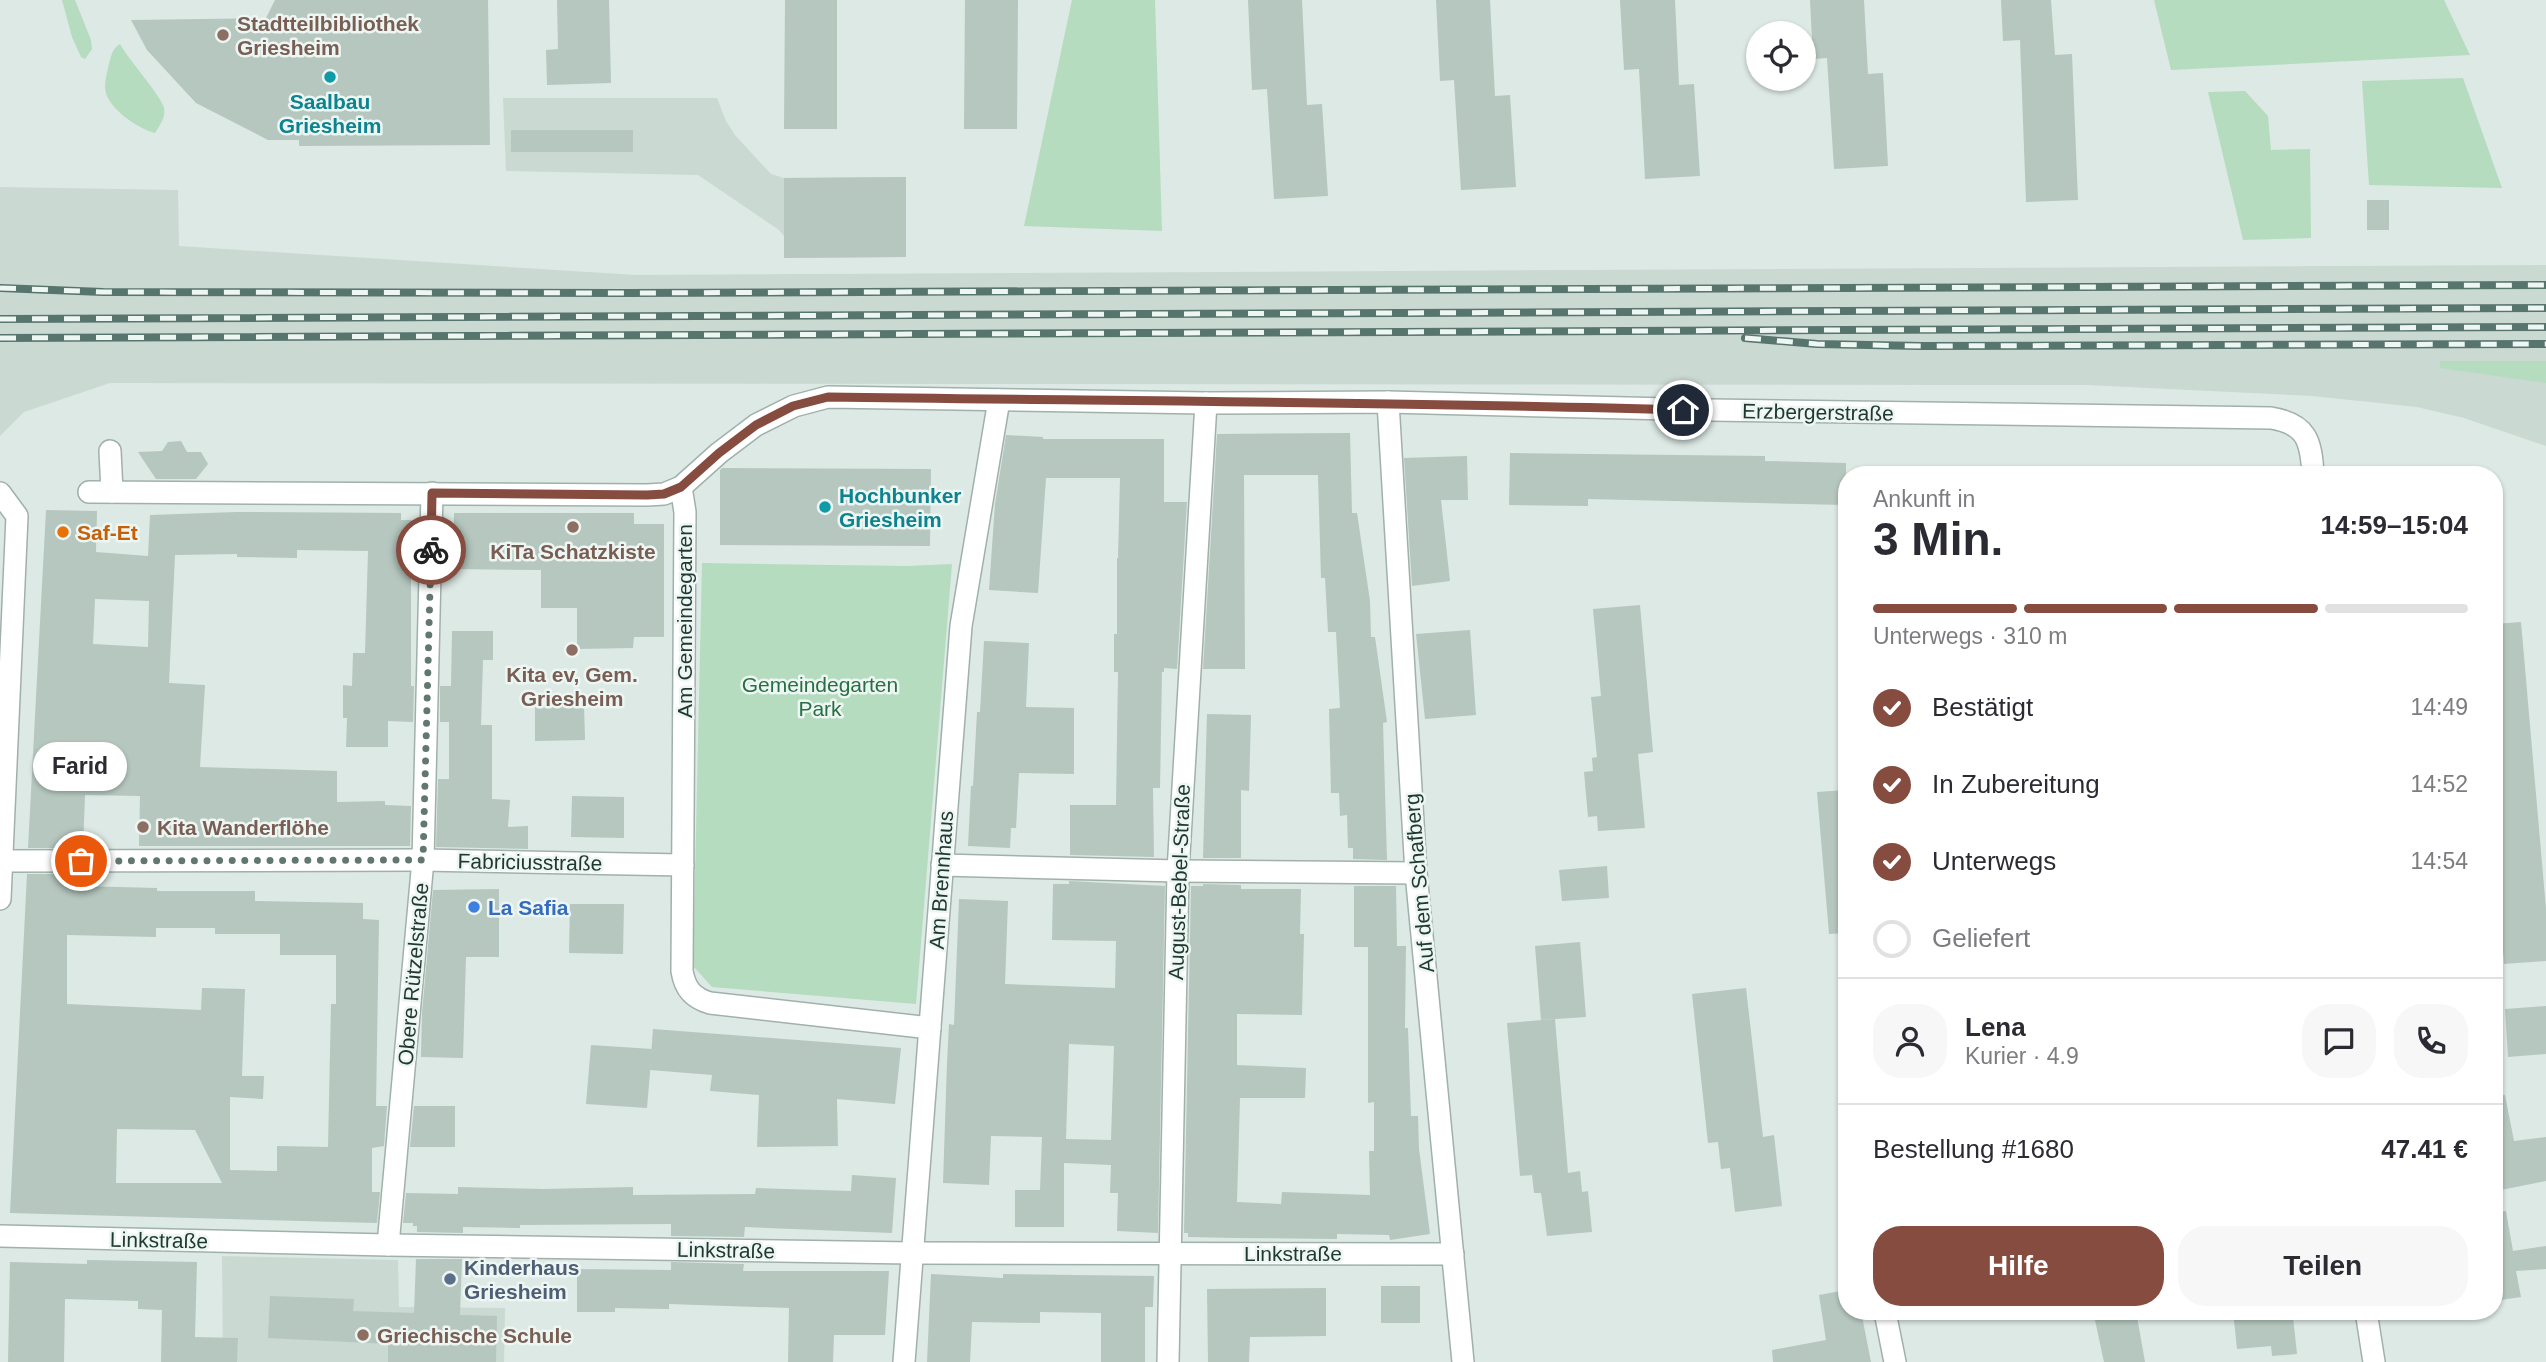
<!DOCTYPE html>
<html lang="de">
<meta charset="utf-8">
<style>
:root{--surface:#fff;--page:#f7f7f7;--text:#2b2b33;--muted:#7c7c81;--line:#e1e1e2;--accent:#864c40}
body{margin:0;font-family:Arial,sans-serif;background:var(--page);color:var(--text);height:100vh;display:flex;flex-direction:column;font-size:26px;white-space:nowrap}
*{box-sizing:border-box;margin:0}
p{font-size:23px;color:var(--muted)}
.icon{flex:none;width:38px;height:38px;fill:none;stroke:currentColor;stroke-width:2;stroke-linecap:round;stroke-linejoin:round}
.map{position:relative;flex:1;overflow:hidden}
.sheet{position:absolute;left:1838px;top:466px;width:665px;height:854px;display:flex;flex-direction:column;background:var(--surface);border-radius:28px;box-shadow:0 2px 5px #0004}
.sheet>*{flex:none}
.controls{position:absolute;left:1746px;top:21px;display:grid;gap:14px}
.controls a{display:grid;place-items:center;width:70px;height:70px;border-radius:50%;background:var(--surface);box-shadow:0 2px 5px #0004;font-size:35px}
.pin{position:absolute;display:grid;place-items:center;width:60px;height:60px;color:#fff;margin:-30px;border:4px solid #fff;border-radius:50%;box-shadow:0 2px 7px #0007}
.courier{position:absolute;display:grid;place-items:center;width:70px;height:70px;margin:-35px;border:5px solid #864c40;border-radius:50%;background:#fff;color:#222;box-shadow:0 2px 9px #0007}
.bubble{position:absolute;height:49px;border-radius:24px;background:var(--surface);box-shadow:0 2px 5px #0004;font-size:23px;font-weight:700;line-height:49px;text-align:center}
.overview em{font-style:normal;font-weight:700}
.overview div{display:flex;flex-direction:column-reverse}
.overview{display:flex;align-items:center;justify-content:space-between;height:119px;padding:0 35px}
h1{font-size:46px;font-weight:700;line-height:52px}
.bar{display:grid;grid-template-columns:repeat(4,1fr);gap:10px 7px;align-content:center;height:84px;padding:0 35px}
.bar i{height:9px;border-radius:5px;background:var(--line)}
.bar .selected{background:var(--accent)}
.bar p{grid-column:span 4}
.line{display:flex;align-items:center;gap:18px;padding:0 35px;border-top:2px solid var(--line)}
.line div{flex:1}
.round{display:grid;place-items:center;flex:none;width:74px;height:74px;border-radius:28px;background:var(--page)}
ol{padding:0 35px;list-style:none}
li{display:flex;align-items:center;gap:21px;height:77px}
li p{margin-inline-start:auto}
li .icon{padding:7px;border-radius:50%;background:var(--accent);color:#fff;stroke-width:4}
li:last-child{color:var(--muted)}
li i{width:38px;height:38px;border:4px solid var(--line);border-radius:50%}
.action{display:flex;gap:14px;margin-top:auto;padding:14px 35px}
.action a{flex:1;height:80px;border-radius:28px;background:var(--accent);color:#fff;font-size:28px;font-weight:700;line-height:80px;text-align:center}
.action a+a{background:var(--page);color:var(--text)}
.map>svg:first-child{display:block}
.built{fill:#cbd9d3}
.green{fill:#b5dcbf}
.building{fill:#b5c7bf;fill-rule:evenodd}
.lines{fill:none;stroke-linecap:round;stroke-linejoin:round}
.minor-casing{stroke:#a0b1ab;stroke-width:24}
.minor{stroke:#fff;stroke-width:21}
.rail-casing{stroke:#58756d;stroke-width:8}
.rail{stroke:#edf6f2;stroke-width:5;stroke-dasharray:16;stroke-linecap:butt}
.done{stroke:#627770;stroke-width:7;stroke-dasharray:0 12.6}
.route{stroke:#864c40;stroke-width:9}
.education-dot{fill:#8d6e63;stroke:#edf6f2;stroke-width:2.5}
.culture-dot{fill:#0f9aa8;stroke:#edf6f2;stroke-width:2.5}
.food-dot{fill:#e8710a;stroke:#edf6f2;stroke-width:2.5}
.shop-dot{fill:#3f7fe0;stroke:#edf6f2;stroke-width:2.5}
.service-dot{fill:#5c6f8a;stroke:#edf6f2;stroke-width:2.5}
.labels{text-anchor:middle;dominant-baseline:central;stroke-width:5;stroke-linejoin:round;paint-order:stroke}
.education-label{font-size:21px;font-weight:bold;fill:#785e54;stroke:#edf6f2;text-anchor:start}
.culture-label{font-size:21px;font-weight:bold;fill:#0d838f;stroke:#edf6f2}
.street-label{font-size:21px;fill:#1f3931;stroke:#edf6f2}
.food-label{font-size:21px;font-weight:bold;fill:#c56008;stroke:#edf6f2;text-anchor:start}
.park-label{font-size:21px;fill:#287043;stroke:#edf6f2}
.shop-label{font-size:21px;font-weight:bold;fill:#366cbe;stroke:#edf6f2;text-anchor:start}
.service-label{font-size:21px;font-weight:bold;fill:#4e5e75;stroke:#edf6f2;text-anchor:start}
</style>
<div class="map">
<svg width="2546" height="1362" viewBox="0 0 2546 1362">
<rect width="100%" height="100%" fill="#dde9e4"/>
<g class="built">
<path d="M 503,98 L 717,98 L 726,121 L 735,135 L 771,174 L 784,178 L 906,177 L 906,257 L 784,258 L 784,236 L 779,230 L 698,175 L 506,171 Z"/>
<path d="M 0,187 L 178,190 L 179,246 L 636,275 L 2546,265 L 2546,446 L 2464,418 L 2417,407 L 2312,396 L 2087,385 L 1987,385 L 110,383 L 24,412 L 0,436 Z"/>
<path d="M 222,1256 L 398,1260 L 399,1307 L 505,1308 L 504,1362 L 223,1362 Z"/>
</g>
<g class="green">
<path d="M 62,0 L 75,0 L 91,40 L 92,49 L 85,59 L 81,57 L 72,37 Z"/>
<path d="M 1072,0 L 1155,0 L 1162,231 L 1024,226 Z"/>
<path d="M 2154,0 L 2444,0 L 2470,55 L 2171,70 Z"/>
<path d="M 120,44 C 128,59 162,97 164,108 C 166,117 160,125 155,133 C 139,129 114,112 107,96 C 103,87 106,77 108,68 C 111,57 111,50 120,44 Z"/>
<path d="M 2463,78 L 2502,188 L 2369,185 L 2362,81 Z"/>
<path d="M 2245,91 L 2268,116 L 2271,150 L 2310,149 L 2311,238 L 2243,240 L 2208,92 Z"/>
<path d="M 2440,361 L 2546,361 L 2546,383 L 2440,368 Z"/>
<path d="M 702,563 L 907,566 L 952,564 L 916,1004 L 712,987 L 693,966 Z"/>
</g>
<g class="building">
<path d="M 275,0 L 488,0 L 490,145 L 299,146 L 299,140 L 268,140 L 196,103 L 147,50 L 131,20 L 266,18 Z"/>
<path d="M 557,0 L 609,0 L 611,83 L 547,85 L 546,50 L 558,49 Z"/>
<path d="M 785,0 L 837,0 L 837,129 L 784,129 Z"/>
<path d="M 965,0 L 1018,0 L 1017,129 L 964,129 Z"/>
<path d="M 1248,0 L 1302,0 L 1307,105 L 1322,104 L 1328,196 L 1274,199 L 1267,89 L 1252,90 Z"/>
<path d="M 1436,0 L 1490,0 L 1495,96 L 1510,95 L 1516,187 L 1461,190 L 1454,80 L 1440,81 Z"/>
<path d="M 1620,0 L 1675,0 L 1679,85 L 1694,84 L 1700,176 L 1645,179 L 1639,69 L 1624,70 Z"/>
<path d="M 1810,0 L 1864,0 L 1868,74 L 1883,73 L 1888,166 L 1834,169 L 1827,58 L 1813,59 Z"/>
<path d="M 2001,0 L 2051,0 L 2055,55 L 2072,54 L 2078,200 L 2026,202 L 2020,40 L 2003,41 Z"/>
<rect x="511" y="130" width="122" height="22"/>
<path d="M 906,177 L 906,257 L 784,258 L 784,178 Z"/>
<rect x="2367" y="200" width="22" height="30"/>
<path d="M 1350,433 L 1352,513 L 1357,513 L 1370,601 L 1371,637 L 1375,637 L 1387,722 L 1383,723 L 1387,860 L 1353,859 L 1353,848 L 1348,848 L 1347,815 L 1340,816 L 1339,793 L 1331,793 L 1329,709 L 1340,708 L 1336,632 L 1328,632 L 1325,578 L 1321,578 L 1318,475 L 1244,475 L 1245,669 L 1203,669 L 1217,434 Z"/>
<path d="M 1006,435 L 1043,437 L 1043,439 L 1164,439 L 1164,502 L 1187,502 L 1177,669 L 1164,668 L 1164,672 L 1162,672 L 1160,788 L 1153,788 L 1154,857 L 1070,855 L 1070,805 L 1116,805 L 1118,672 L 1114,672 L 1114,634 L 1117,634 L 1117,558 L 1118,558 L 1120,478 L 1046,478 L 1038,593 L 989,590 L 995,504 Z"/>
<path d="M 181,441 L 187,452 L 201,452 L 208,464 L 196,479 L 156,479 L 138,452 L 162,451 L 168,442 Z"/>
<path d="M 1510,453 L 1765,456 L 1765,461 L 1846,463 L 1846,505 L 1588,499 L 1588,506 L 1509,505 Z"/>
<path d="M 1467,456 L 1468,500 L 1441,500 L 1450,581 L 1412,586 L 1404,458 Z"/>
<path d="M 722,468 L 931,469 L 930,546 L 720,545 L 720,470 Z"/>
<path d="M 46,510 L 97,511 L 96,552 L 148,556 L 150,515 L 237,512 L 401,513 L 401,520 L 411,520 L 411,686 L 414,686 L 413,722 L 388,721 L 388,747 L 346,747 L 347,718 L 343,718 L 343,685 L 352,686 L 353,653 L 365,653 L 368,551 L 297,550 L 297,558 L 237,557 L 237,554 L 175,555 L 169,683 L 205,685 L 200,767 L 337,771 L 337,802 L 385,801 L 385,805 L 411,806 L 410,846 L 139,846 L 140,796 L 85,795 L 83,848 L 28,848 ZM 95,599 L 149,601 L 148,647 L 93,644 Z"/>
<path d="M 454,513 L 634,513 L 634,524 L 664,524 L 664,637 L 634,637 L 633,648 L 577,649 L 577,608 L 541,608 L 541,570 L 453,569 Z"/>
<path d="M 1640,605 L 1653,752 L 1638,754 L 1645,828 L 1598,831 L 1597,816 L 1588,817 L 1584,772 L 1593,771 L 1592,758 L 1597,757 L 1591,697 L 1601,696 L 1593,609 Z"/>
<path d="M 2521,622 L 2546,909 L 2546,961 L 2504,964 L 2494,843 L 2494,624 Z"/>
<path d="M 1470,630 L 1476,715 L 1425,719 L 1416,634 Z"/>
<path d="M 452,631 L 493,631 L 493,660 L 483,660 L 481,725 L 492,725 L 492,799 L 510,800 L 508,827 L 528,826 L 528,849 L 436,847 L 438,779 L 449,779 L 449,722 L 440,722 L 440,686 L 451,686 Z"/>
<path d="M 984,641 L 1029,643 L 1026,707 L 1074,708 L 1074,774 L 1019,773 L 1016,828 L 1011,828 L 1010,848 L 968,846 L 971,786 L 973,786 L 977,712 L 980,712 Z"/>
<path d="M 584,705 L 585,740 L 535,741 L 535,706 Z"/>
<path d="M 1207,714 L 1251,715 L 1249,791 L 1241,790 L 1241,858 L 1203,858 Z"/>
<path d="M 1846,790 L 1846,933 L 1829,934 L 1817,792 Z"/>
<path d="M 572,796 L 624,797 L 624,838 L 571,837 Z"/>
<path d="M 1607,866 L 1609,898 L 1562,901 L 1559,870 Z"/>
<path d="M 27,874 L 81,874 L 81,886 L 157,888 L 157,891 L 255,891 L 255,901 L 363,903 L 363,919 L 379,920 L 376,1106 L 387,1106 L 384,1146 L 372,1148 L 372,1192 L 380,1192 L 377,1223 L 10,1213 ZM 156,928 L 215,928 L 215,934 L 280,934 L 280,955 L 336,955 L 336,1004 L 331,1004 L 328,1147 L 277,1146 L 277,1171 L 230,1170 L 230,1097 L 263,1099 L 264,1076 L 242,1076 L 245,989 L 202,988 L 201,1010 L 67,1004 L 67,935 L 156,937 ZM 117,1129 L 195,1130 L 222,1183 L 116,1183 Z"/>
<path d="M 1069,881 L 1165,886 L 1158,1233 L 1117,1231 L 1118,1193 L 1110,1193 L 1111,1165 L 1064,1163 L 1064,1227 L 1015,1227 L 1015,1190 L 1040,1190 L 1042,1137 L 991,1136 L 989,1185 L 943,1183 L 947,1063 L 949,1024 L 954,1025 L 959,899 L 1008,901 L 1005,984 L 1115,988 L 1116,941 L 1052,940 L 1053,884 L 1069,884 ZM 1069,1044 L 1114,1046 L 1111,1140 L 1066,1139 Z"/>
<path d="M 1203,884 L 1241,885 L 1241,889 L 1301,889 L 1300,934 L 1304,934 L 1302,1015 L 1237,1014 L 1237,1065 L 1306,1068 L 1305,1098 L 1240,1098 L 1237,1202 L 1281,1204 L 1282,1192 L 1370,1195 L 1369,1151 L 1374,1151 L 1374,1102 L 1368,1103 L 1368,947 L 1354,947 L 1354,886 L 1396,886 L 1397,946 L 1406,946 L 1405,1028 L 1408,1028 L 1411,1116 L 1418,1116 L 1419,1149 L 1430,1234 L 1390,1240 L 1389,1235 L 1337,1234 L 1337,1239 L 1236,1238 L 1188,1237 L 1188,1233 L 1184,1233 L 1191,886 L 1203,886 Z"/>
<path d="M 499,889 L 499,957 L 466,957 L 463,1058 L 421,1057 L 422,1013 L 433,890 Z"/>
<path d="M 570,904 L 624,904 L 623,954 L 569,953 Z"/>
<path d="M 1580,942 L 1586,1017 L 1541,1020 L 1535,946 Z"/>
<path d="M 1746,988 L 1763,1137 L 1774,1135 L 1782,1206 L 1735,1212 L 1730,1168 L 1721,1169 L 1718,1142 L 1708,1143 L 1692,994 Z"/>
<path d="M 2546,1006 L 2546,1054 L 2508,1057 L 2505,1009 Z"/>
<path d="M 1555,1019 L 1568,1173 L 1580,1171 L 1582,1192 L 1588,1191 L 1592,1232 L 1547,1236 L 1541,1193 L 1534,1193 L 1532,1175 L 1520,1176 L 1507,1023 Z"/>
<path d="M 653,1029 L 901,1048 L 895,1104 L 837,1099 L 838,1146 L 757,1147 L 759,1095 L 710,1091 L 712,1075 L 650,1070 Z"/>
<path d="M 591,1045 L 652,1049 L 647,1108 L 586,1104 Z"/>
<path d="M 2505,1095 L 2514,1141 L 2546,1137 L 2546,1181 L 2496,1191 L 2494,1177 L 2494,1096 Z"/>
<path d="M 414,1106 L 455,1106 L 455,1147 L 410,1147 Z"/>
<path d="M 852,1175 L 896,1178 L 892,1233 L 745,1227 L 744,1237 L 671,1236 L 671,1224 L 520,1225 L 520,1228 L 463,1227 L 463,1233 L 417,1232 L 417,1226 L 413,1226 L 413,1223 L 403,1223 L 406,1193 L 458,1194 L 458,1187 L 543,1189 L 633,1187 L 633,1195 L 755,1194 L 756,1188 L 851,1191 Z"/>
<path d="M 2506,1211 L 2513,1251 L 2546,1246 L 2546,1269 L 2516,1271 L 2521,1297 L 2494,1301 L 2494,1212 Z"/>
<path d="M 416,1259 L 462,1259 L 460,1315 L 497,1316 L 496,1362 L 388,1362 L 388,1344 L 268,1338 L 270,1296 L 354,1299 L 353,1311 L 414,1313 Z"/>
<path d="M 87,1260 L 197,1262 L 195,1337 L 238,1338 L 237,1362 L 161,1362 L 162,1310 L 138,1309 L 138,1301 L 65,1299 L 64,1362 L 8,1362 L 10,1262 L 87,1264 Z"/>
<path d="M 671,1262 L 744,1264 L 743,1271 L 889,1271 L 885,1335 L 834,1335 L 833,1362 L 788,1362 L 789,1308 L 669,1304 L 669,1309 L 615,1308 L 615,1312 L 577,1312 L 577,1269 L 671,1270 Z"/>
<path d="M 931,1274 L 1003,1278 L 1003,1274 L 1154,1276 L 1153,1307 L 1145,1307 L 1145,1362 L 1101,1362 L 1101,1313 L 1040,1312 L 1040,1323 L 972,1322 L 970,1362 L 927,1362 Z"/>
<rect x="1381" y="1286" width="39" height="37"/>
<path d="M 1326,1288 L 1326,1336 L 1250,1337 L 1249,1362 L 1208,1362 L 1207,1289 Z"/>
<path d="M 1846,1290 L 1846,1311 L 1861,1311 L 1871,1362 L 1773,1362 L 1772,1350 L 1826,1340 L 1819,1295 Z"/>
<path d="M 2093,1311 L 2136,1311 L 2145,1362 L 2104,1362 Z"/>
<path d="M 2233,1311 L 2278,1311 L 2279,1319 L 2293,1317 L 2297,1354 L 2272,1356 L 2271,1346 L 2237,1349 Z"/>
</g>
<g class="lines">
<g class="minor-casing">
<g id="minor">
<path d="M 1388,402 L 1416,873 L 1463,1362"/>
<path d="M 110,451 L 112,492"/>
<path d="M 681,487 L 685,512 L 682,971 C 685,989 693,998 710,1003 L 930,1028"/>
<path d="M 89,492 L 647,495 L 664,494 L 681,487 L 719,453 L 756,425 L 794,406 L 828,397 L 1206,403 L 1388,402 L 1710,410 L 2271,418 C 2307,424 2311,441 2313,474"/>
<path d="M 0,493 L 17,516 L 0,899"/>
<path d="M 0,861 L 423,860 L 683,865"/>
<path d="M 942,865 L 1178,871 L 1416,873"/>
<path d="M 0,1236 L 388,1245 L 912,1253 L 1453,1254"/>
<path d="M 388,1245 L 423,860 L 432,493"/>
<path d="M 2366,1311 L 2374,1362"/>
<path d="M 1886,1317 L 1895,1362"/>
<path d="M 904,1362 L 961,626 L 999,400"/>
<path d="M 1168,1362 L 1178,871 L 1206,403"/>
</g>
</g>
<use href="#minor" class="minor"/>
<g class="rail-casing">
<g id="rail">
<path d="M 0,288 L 103,292 L 626,293 L 2546,285"/>
<path d="M 0,319 L 2546,308"/>
<path d="M 0,338 L 2546,327"/>
<path d="M 1745,338 L 1817,344 L 1921,346 L 2546,344"/>
</g>
</g>
<use href="#rail" class="rail"/>
</g>
<g class="lines">
<path class="done" d="M 81,861 L 423,860 L 431,550"/>
<path class="route" d="M 431,550 L 432,493 L 647,495 L 664,494 L 681,487 L 719,453 L 756,425 L 793,406 L 828,397 C 1113,401 1398,402 1683,410"/>
</g>
<g class="education-dot">
<circle cx="223" cy="35" r="7"/>
<circle cx="573" cy="527" r="7"/>
<circle cx="572" cy="650" r="7"/>
<circle cx="143" cy="827" r="7"/>
<circle cx="363" cy="1335" r="7"/>
</g>
<g class="culture-dot">
<circle cx="330" cy="77" r="7"/>
<circle cx="825" cy="507" r="7"/>
</g>
<circle class="food-dot" cx="63" cy="532" r="7"/>
<circle class="shop-dot" cx="474" cy="907" r="7"/>
<circle class="service-dot" cx="450" cy="1279" r="7"/>
<g class="labels">
<g class="education-label">
<text x="237" y="23">Stadtteilbibliothek<tspan x="237" dy="24">Griesheim</tspan></text>
<text x="573" y="551" text-anchor="middle">KiTa Schatzkiste</text>
<text x="572" y="674" text-anchor="middle">Kita ev, Gem.<tspan x="572" dy="24">Griesheim</tspan></text>
<text x="157" y="827">Kita Wanderflöhe</text>
<text x="377" y="1335">Griechische Schule</text>
</g>
<g class="culture-label">
<text x="330" y="101">Saalbau<tspan x="330" dy="24">Griesheim</tspan></text>
<text x="839" y="495" text-anchor="start">Hochbunker<tspan x="839" dy="24">Griesheim</tspan></text>
</g>
<g class="street-label">
<text transform="translate(1818 412) rotate(1)">Erzbergerstraße</text>
<text transform="translate(684 621) rotate(-90)">Am Gemeindegarten</text>
<text transform="translate(530 862) rotate(1)">Fabriciusstraße</text>
<text transform="translate(941 880) rotate(-86)">Am Brennhaus</text>
<text transform="translate(1179 882) rotate(-88)">August-Bebel-Straße</text>
<text transform="translate(1419 883) rotate(-95)">Auf dem Schafberg</text>
<text transform="translate(413 974) rotate(-85)">Obere Rützelstraße</text>
<text transform="translate(159 1240) rotate(1)">Linkstraße</text>
<text transform="translate(726 1250) rotate(1)">Linkstraße</text>
<text x="1293" y="1253">Linkstraße</text>
</g>
<g class="food-label">
<text x="77" y="532">Saf-Et</text>
</g>
<g class="park-label">
<text x="820" y="684">Gemeindegarten<tspan x="820" dy="24">Park</tspan></text>
</g>
<g class="shop-label">
<text x="488" y="907">La Safia</text>
</g>
<g class="service-label">
<text x="464" y="1267">Kinderhaus<tspan x="464" dy="24">Griesheim</tspan></text>
</g>
</g>
</svg>
<div class="controls">
<a><svg class="icon" aria-label="locate" viewBox="0 0 24 24"><circle cx="12" cy="12" r="6"/><path d="M12 2v4M12 18v4M2 12h4M18 12h4"/></svg></a>
</div>
<div class="pin" style="left:81px;top:861px;background:#ea580c"><svg class="icon" aria-label="bag" viewBox="0 0 24 24"><path d="M5 8h14l-1 12H6zM9 8a3 3 0 0 1 6 0"/></svg></div>
<div class="pin" style="left:1683px;top:410px;background:#1f2937"><svg class="icon" aria-label="home" viewBox="0 0 24 24"><path d="M3 11l9-7 9 7M6 9v11h12V9"/></svg></div>
<div class="courier" style="left:431px;top:550px"><svg class="icon" aria-label="bike" viewBox="0 0 24 24"><circle cx="6" cy="16" r="4"/><circle cx="18" cy="16" r="4"/><path d="M6 16l4-8h5l3 8M10 8l3 8H6M13 5h3"/></svg></div>
<div class="bubble" style="left:33px;top:742px;width:94px">Farid</div>
<section class="sheet">
<div class="overview"><div><h1>3 Min.</h1><p>Ankunft in</p></div><em>14:59–15:04</em></div>
<div class="bar"><i class="selected"></i><i class="selected"></i><i class="selected"></i><i></i><p>Unterwegs · 310 m</p></div>
<ol>
<li><svg class="icon" aria-label="check" viewBox="0 0 24 24"><path d="M5 12l5 5 9-10"/></svg>Bestätigt<p>14:49</p></li>
<li><svg class="icon" aria-label="check" viewBox="0 0 24 24"><path d="M5 12l5 5 9-10"/></svg>In Zubereitung<p>14:52</p></li>
<li><svg class="icon" aria-label="check" viewBox="0 0 24 24"><path d="M5 12l5 5 9-10"/></svg>Unterwegs<p>14:54</p></li>
<li><i></i>Geliefert</li>
</ol>
<div class="line" style="height:126px"><a class="round"><svg class="icon" aria-label="person" viewBox="0 0 24 24"><circle cx="12" cy="8" r="4"/><path d="M4 21q1-7 8-7t8 7"/></svg></a><div><b>Lena</b><p>Kurier · 4.9</p></div><a class="round"><svg class="icon" aria-label="chat" viewBox="0 0 24 24"><path d="M4 5h16v11H9l-5 4z"/></svg></a><a class="round"><svg class="icon" aria-label="phone" viewBox="0 0 24 24"><path d="M5 4h4l2 5-3 2q2 4 5 5l2-3 5 2v4C11 20 4 13 5 4z"/></svg></a></div>
<div class="line" style="height:91px"><div>Bestellung #1680</div><b>47.41 €</b></div>
<div class="action"><a>Hilfe</a><a>Teilen</a></div>
</section>
</div>
